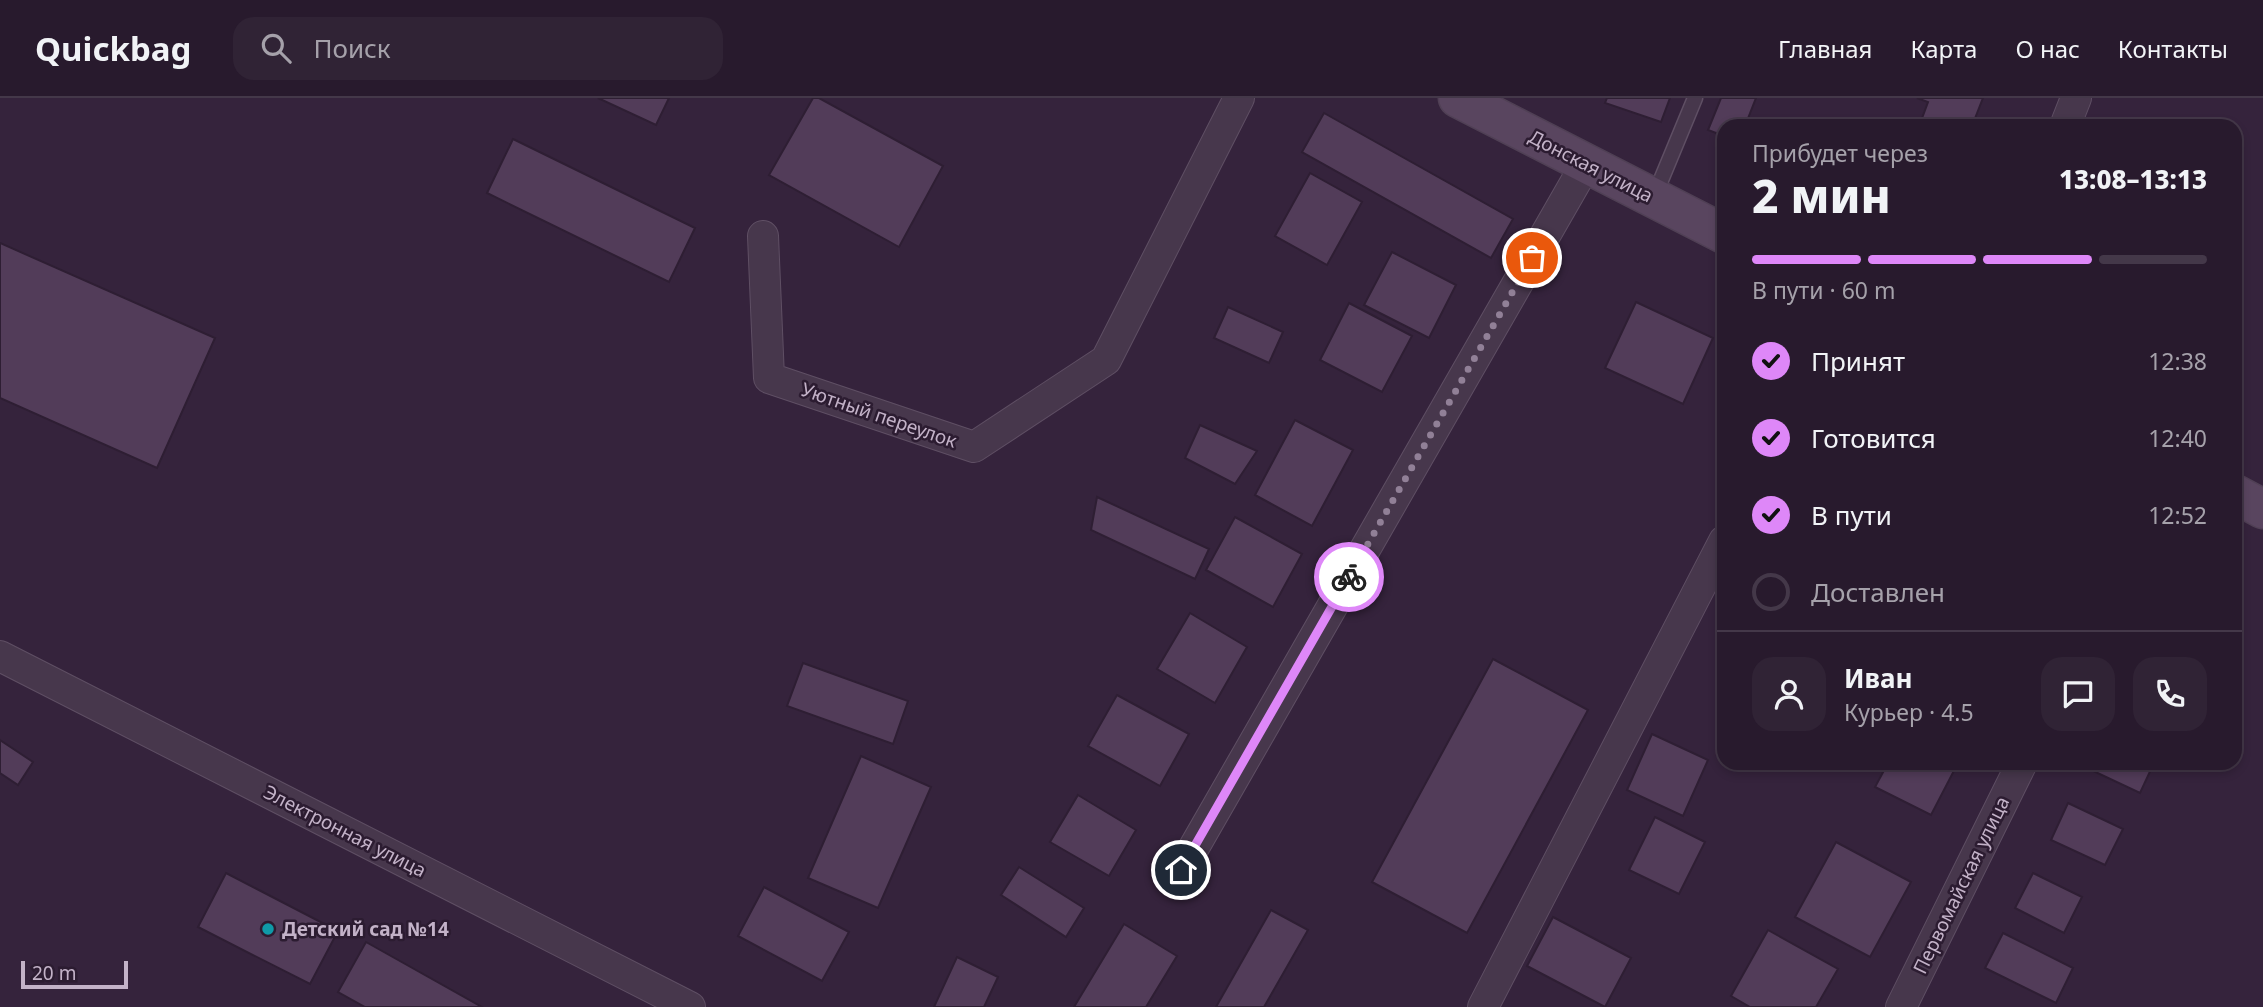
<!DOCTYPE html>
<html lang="ru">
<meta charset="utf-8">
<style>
:root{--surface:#281a2d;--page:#302335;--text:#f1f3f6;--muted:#a5a1aa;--line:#443849;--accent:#de87f8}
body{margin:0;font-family:"Noto Sans",sans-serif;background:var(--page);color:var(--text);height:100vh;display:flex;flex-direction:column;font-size:26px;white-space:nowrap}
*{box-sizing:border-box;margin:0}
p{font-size:23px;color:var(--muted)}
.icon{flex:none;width:38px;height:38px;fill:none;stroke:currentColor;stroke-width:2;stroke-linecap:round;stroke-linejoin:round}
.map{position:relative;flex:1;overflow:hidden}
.side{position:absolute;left:1717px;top:21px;width:525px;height:651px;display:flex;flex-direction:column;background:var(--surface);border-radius:21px;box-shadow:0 4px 10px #0003,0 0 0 2px var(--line)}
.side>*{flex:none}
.scale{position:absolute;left:21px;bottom:18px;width:107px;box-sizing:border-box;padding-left:7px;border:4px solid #c3b2c8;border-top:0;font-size:19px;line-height:24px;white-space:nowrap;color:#c3b2c8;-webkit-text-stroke:5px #2c1c31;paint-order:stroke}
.pin{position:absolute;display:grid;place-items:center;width:60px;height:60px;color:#fff;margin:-30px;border:4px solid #fff;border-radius:50%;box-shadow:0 2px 7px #0007}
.courier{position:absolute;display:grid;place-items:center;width:70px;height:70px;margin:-35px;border:5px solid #de87f8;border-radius:50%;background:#fff;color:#222;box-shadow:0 2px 9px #0007}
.headline em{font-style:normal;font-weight:800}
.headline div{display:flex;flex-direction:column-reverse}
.headline{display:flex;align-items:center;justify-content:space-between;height:119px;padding:0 35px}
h1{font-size:46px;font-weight:800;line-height:52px}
.bar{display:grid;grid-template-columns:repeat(4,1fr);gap:10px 7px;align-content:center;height:84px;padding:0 35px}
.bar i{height:9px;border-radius:5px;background:var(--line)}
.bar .active{background:var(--accent)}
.bar p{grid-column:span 4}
.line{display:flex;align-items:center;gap:18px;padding:0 35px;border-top:2px solid var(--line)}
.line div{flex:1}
.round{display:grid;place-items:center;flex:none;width:74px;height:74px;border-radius:21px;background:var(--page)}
ol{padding:0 35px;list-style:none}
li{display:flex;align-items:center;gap:21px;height:77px}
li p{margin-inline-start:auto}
li .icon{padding:7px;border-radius:50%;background:var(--accent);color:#111;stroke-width:4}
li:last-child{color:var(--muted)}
li i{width:38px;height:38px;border:4px solid var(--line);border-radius:50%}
header{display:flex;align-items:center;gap:42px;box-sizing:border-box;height:98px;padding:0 35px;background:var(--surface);border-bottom:2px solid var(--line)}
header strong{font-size:33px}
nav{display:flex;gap:38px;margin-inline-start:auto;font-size:24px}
.search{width:490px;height:63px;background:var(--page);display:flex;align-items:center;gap:18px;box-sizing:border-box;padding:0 24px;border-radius:21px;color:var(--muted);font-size:26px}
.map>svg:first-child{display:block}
.building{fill:#523c59;stroke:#2e1e33;stroke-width:2}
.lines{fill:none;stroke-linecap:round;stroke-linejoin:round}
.lane-casing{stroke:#5f4f64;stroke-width:17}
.street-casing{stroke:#5f4f64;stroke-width:32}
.secondary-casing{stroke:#504055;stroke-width:41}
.lane{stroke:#47374c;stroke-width:14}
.street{stroke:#47374c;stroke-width:30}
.secondary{stroke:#59455f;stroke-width:38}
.done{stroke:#918097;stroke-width:7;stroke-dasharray:0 12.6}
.route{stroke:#de87f8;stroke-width:9}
.culture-dot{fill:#0f9aa8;stroke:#2c1c31;stroke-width:2.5}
.labels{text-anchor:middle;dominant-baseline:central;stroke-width:5;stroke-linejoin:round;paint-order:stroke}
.street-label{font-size:19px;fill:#c3b2c8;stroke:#2c1c31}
.poi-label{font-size:19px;font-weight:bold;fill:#c3b2c8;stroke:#2c1c31;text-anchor:start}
</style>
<header>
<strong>Quickbag</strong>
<div class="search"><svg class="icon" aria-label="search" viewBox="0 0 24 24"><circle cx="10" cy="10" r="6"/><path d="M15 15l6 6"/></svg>Поиск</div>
<nav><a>Главная</a><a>Карта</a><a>О нас</a><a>Контакты</a></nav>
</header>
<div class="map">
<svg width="2263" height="909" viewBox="0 0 2263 909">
<rect width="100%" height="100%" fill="#35233c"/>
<g class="building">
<path d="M 598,0 L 669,0 L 656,27 Z"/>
<path d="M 813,0 L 819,0 L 943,68 L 899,149 L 769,77 Z"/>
<path d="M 1607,0 L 1670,0 L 1661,24 L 1605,5 Z"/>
<path d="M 1721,0 L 1756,0 L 1745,28 L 1724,28 L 1724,38 L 1708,32 Z"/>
<path d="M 1917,0 L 1983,0 L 1972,28 L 1933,28 L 1921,23 L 1928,4 Z"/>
<path d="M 1324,15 L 1513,121 L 1491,160 L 1302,54 Z"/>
<path d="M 513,41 L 695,130 L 669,184 L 487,95 Z"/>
<path d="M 1310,75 L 1362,104 L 1327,167 L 1275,138 Z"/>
<path d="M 0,145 L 215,240 L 157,370 L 0,300 Z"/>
<path d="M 1392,154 L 1456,187 L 1429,240 L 1364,207 Z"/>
<path d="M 1636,204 L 1713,240 L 1683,306 L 1605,270 Z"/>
<path d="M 1349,205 L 1412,238 L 1382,294 L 1320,262 Z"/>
<path d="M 1228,209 L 1283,234 L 1269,265 L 1214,240 Z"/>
<path d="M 1295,322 L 1353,352 L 1312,428 L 1255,397 Z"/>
<path d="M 1200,327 L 1257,353 L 1235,386 L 1185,360 Z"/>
<path d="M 1097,399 L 1209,451 L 1195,481 L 1091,432 Z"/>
<path d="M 1235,419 L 1302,456 L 1273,509 L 1206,472 Z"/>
<path d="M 1190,515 L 1247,549 L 1215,605 L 1157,571 Z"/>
<path d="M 1493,561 L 1588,612 L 1467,835 L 1372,784 Z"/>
<path d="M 803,565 L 908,603 L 893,646 L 787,608 Z"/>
<path d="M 1117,597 L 1189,636 L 1160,688 L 1088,648 Z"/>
<path d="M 1652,636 L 1708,662 L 1683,718 L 1627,692 Z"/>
<path d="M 0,642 L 33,664 L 18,687 L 0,675 Z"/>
<path d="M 861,658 L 931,689 L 878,810 L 808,780 Z"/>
<path d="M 1888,665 L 1958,665 L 1931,717 L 1875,689 Z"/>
<path d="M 2092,665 L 2154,665 L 2140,695 L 2089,671 Z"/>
<path d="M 1078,697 L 1136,732 L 1109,778 L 1050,744 Z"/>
<path d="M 2068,705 L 2123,731 L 2105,767 L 2051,742 Z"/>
<path d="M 1655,719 L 1705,744 L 1679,796 L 1629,772 Z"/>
<path d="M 1836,744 L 1911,784 L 1870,859 L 1795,819 Z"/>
<path d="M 1019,769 L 1084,810 L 1066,839 L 1001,797 Z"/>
<path d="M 226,775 L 338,833 L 310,886 L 198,829 Z"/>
<path d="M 2033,775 L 2082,799 L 2064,835 L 2015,810 Z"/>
<path d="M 764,789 L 849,834 L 822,883 L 738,838 Z"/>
<path d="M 1271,812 L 1308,832 L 1264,909 L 1216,909 Z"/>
<path d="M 1553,819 L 1631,860 L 1605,909 L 1527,868 Z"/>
<path d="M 1124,826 L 1177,858 L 1146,909 L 1074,909 Z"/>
<path d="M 1768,832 L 1838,871 L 1816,909 L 1750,909 L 1731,898 Z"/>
<path d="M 2003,835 L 2073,870 L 2056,905 L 1985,870 Z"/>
<path d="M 366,844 L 482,909 L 365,909 L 338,894 Z"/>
<path d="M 957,859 L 998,879 L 984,909 L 934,909 Z"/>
</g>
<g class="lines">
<g class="lane-casing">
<path id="lane" d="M 1654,99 L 1695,0"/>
</g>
<g class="street-casing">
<g id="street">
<path d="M 2065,28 L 2076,0"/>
<path d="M 763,138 L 769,280 L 974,349 L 1106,262 L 1239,0"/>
<path d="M 0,558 L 690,909"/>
<path d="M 1181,772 L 1586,66"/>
<path d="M 1483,909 L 1724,443"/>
<path d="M 1901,909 L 2022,665"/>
</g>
</g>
<g class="secondary-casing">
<g id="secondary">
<path d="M 1458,0 L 1724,136"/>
<path d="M 2235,396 L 2263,411"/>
</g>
</g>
<use href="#lane" class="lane"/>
<use href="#street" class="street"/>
<use href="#secondary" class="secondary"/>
</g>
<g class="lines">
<path class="done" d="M 1349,479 L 1532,160"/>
<path class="route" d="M 1181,772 L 1349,479"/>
</g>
<circle class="culture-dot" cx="268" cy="831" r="7"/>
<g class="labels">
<g class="street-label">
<text transform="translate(1591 68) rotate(27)">Донская улица</text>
<text transform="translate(879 317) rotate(19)">Уютный переулок</text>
<text transform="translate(345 733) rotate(27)">Электронная улица</text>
<text transform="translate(1961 787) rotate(-64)">Первомайская улица</text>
</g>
<g class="poi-label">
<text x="282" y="831">Детский сад №14</text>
</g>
</g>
</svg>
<div class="scale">20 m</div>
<div class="pin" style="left:1532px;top:160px;background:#ea580c"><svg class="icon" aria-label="bag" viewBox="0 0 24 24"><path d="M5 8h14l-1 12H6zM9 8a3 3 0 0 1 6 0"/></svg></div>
<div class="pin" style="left:1181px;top:772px;background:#1f2937"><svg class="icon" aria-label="home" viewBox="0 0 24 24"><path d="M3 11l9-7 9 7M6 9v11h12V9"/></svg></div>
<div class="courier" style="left:1349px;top:479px"><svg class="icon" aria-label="bike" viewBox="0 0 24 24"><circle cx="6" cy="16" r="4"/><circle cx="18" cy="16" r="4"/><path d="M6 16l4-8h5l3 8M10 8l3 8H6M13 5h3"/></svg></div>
<section class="side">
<div class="headline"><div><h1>2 мин</h1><p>Прибудет через</p></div><em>13:08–13:13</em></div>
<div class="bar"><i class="active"></i><i class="active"></i><i class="active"></i><i></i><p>В пути · 60 m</p></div>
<ol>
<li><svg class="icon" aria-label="check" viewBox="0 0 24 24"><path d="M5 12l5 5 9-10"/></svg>Принят<p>12:38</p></li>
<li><svg class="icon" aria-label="check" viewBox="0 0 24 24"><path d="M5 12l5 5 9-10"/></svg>Готовится<p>12:40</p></li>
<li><svg class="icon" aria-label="check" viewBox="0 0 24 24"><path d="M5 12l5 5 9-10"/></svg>В пути<p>12:52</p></li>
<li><i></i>Доставлен</li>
</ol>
<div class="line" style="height:126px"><a class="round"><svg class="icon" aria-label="person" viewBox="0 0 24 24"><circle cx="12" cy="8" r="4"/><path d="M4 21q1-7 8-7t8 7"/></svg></a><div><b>Иван</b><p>Курьер · 4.5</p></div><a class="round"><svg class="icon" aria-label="chat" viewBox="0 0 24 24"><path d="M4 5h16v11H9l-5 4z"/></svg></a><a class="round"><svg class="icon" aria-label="phone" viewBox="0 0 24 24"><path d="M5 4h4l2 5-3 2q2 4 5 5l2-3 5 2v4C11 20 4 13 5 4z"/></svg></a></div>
</section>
</div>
